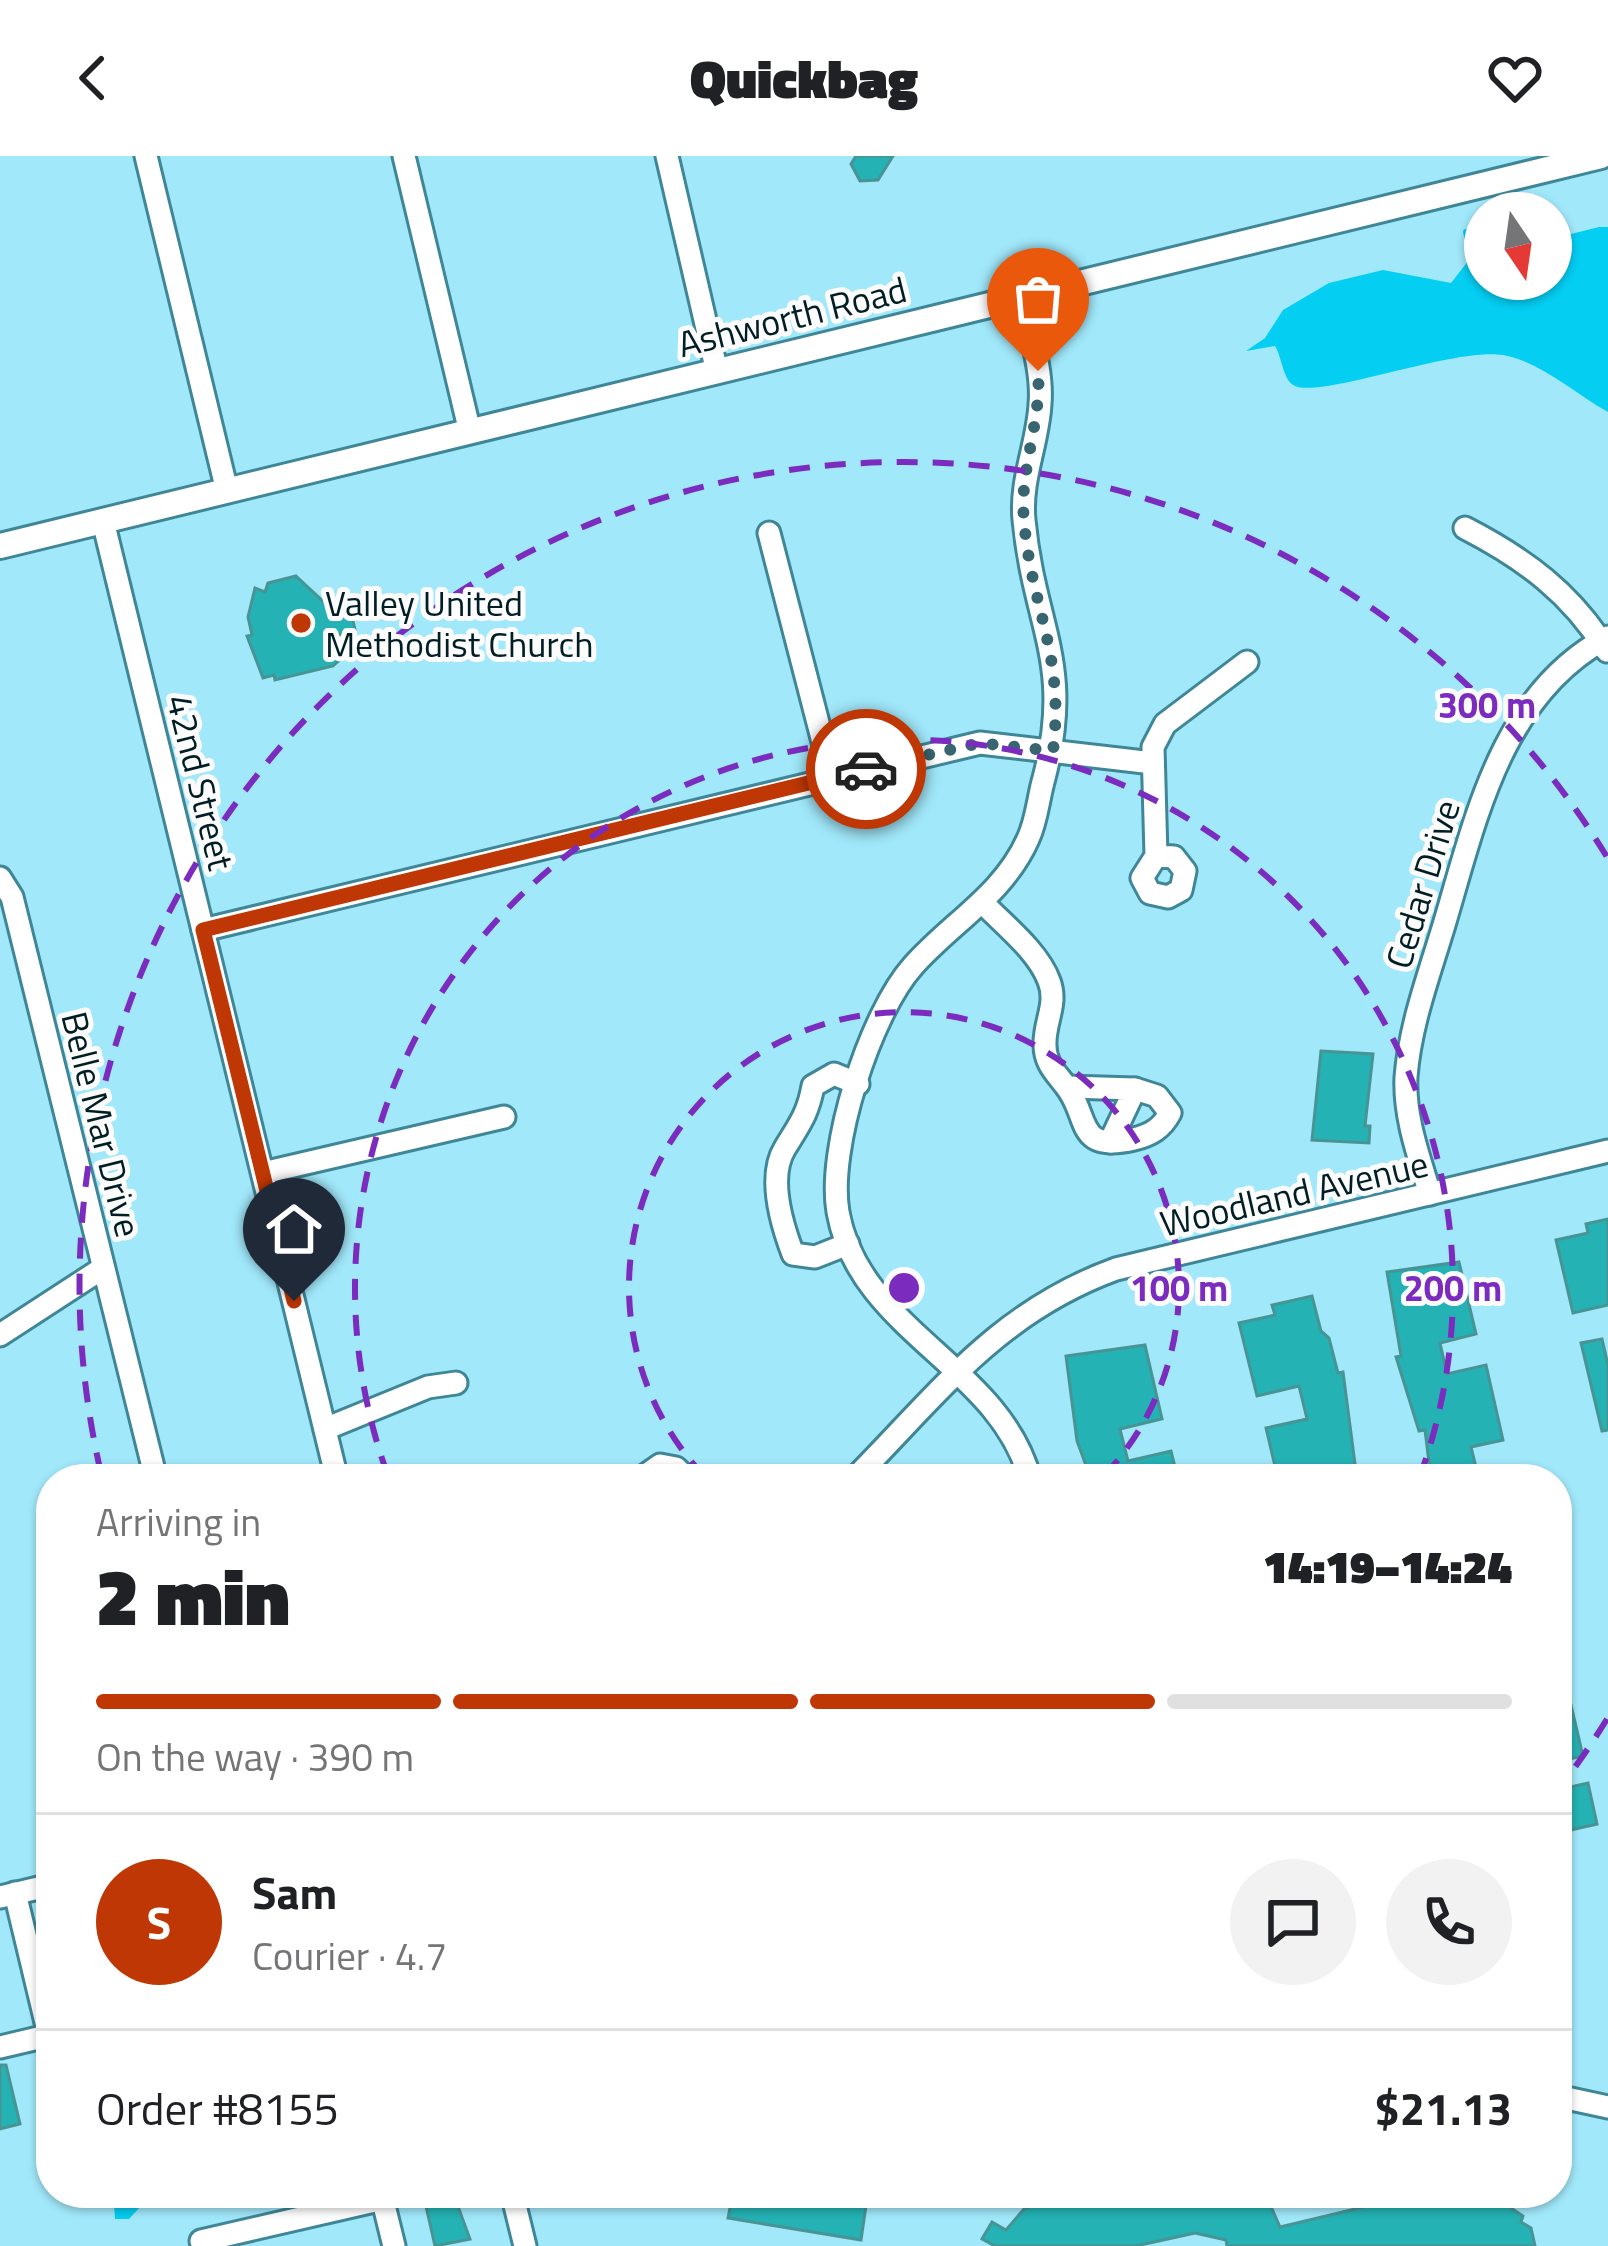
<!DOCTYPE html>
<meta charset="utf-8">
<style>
:root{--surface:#fff;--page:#f2f2f2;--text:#202124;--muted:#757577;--line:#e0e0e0;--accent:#bf3704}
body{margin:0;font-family:"Titillium Web",sans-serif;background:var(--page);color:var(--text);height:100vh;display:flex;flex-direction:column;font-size:45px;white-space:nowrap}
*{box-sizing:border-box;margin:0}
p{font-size:39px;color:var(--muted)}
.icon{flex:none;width:66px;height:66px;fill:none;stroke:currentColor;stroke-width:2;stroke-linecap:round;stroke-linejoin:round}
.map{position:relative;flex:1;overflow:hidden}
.sheet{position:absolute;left:36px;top:1308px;width:1536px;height:744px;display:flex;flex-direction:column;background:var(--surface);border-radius:48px;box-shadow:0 3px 9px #0004}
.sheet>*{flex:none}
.needle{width:78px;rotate:167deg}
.fabs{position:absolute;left:1464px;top:36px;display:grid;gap:24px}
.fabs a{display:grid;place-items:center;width:108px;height:108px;border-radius:50%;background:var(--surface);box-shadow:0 3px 9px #0004;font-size:60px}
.pin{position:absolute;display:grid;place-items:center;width:102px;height:102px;color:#fff;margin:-123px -51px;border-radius:50% 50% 50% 0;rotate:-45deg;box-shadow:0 0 12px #0007}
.pin .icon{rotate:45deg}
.courier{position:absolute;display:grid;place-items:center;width:120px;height:120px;margin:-60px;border:9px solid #bf3704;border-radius:50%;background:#fff;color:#222;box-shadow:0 3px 15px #0007}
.summary em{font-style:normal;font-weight:800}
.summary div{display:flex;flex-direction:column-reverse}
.summary{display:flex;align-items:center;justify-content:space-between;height:204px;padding:0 60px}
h1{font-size:78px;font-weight:800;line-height:90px}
.bar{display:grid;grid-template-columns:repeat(4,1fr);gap:18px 12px;align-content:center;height:144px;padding:0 60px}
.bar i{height:15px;border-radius:9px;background:var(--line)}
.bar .selected{background:var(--accent)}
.bar p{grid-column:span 4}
.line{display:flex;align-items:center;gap:30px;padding:0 60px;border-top:3px solid var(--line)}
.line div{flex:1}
.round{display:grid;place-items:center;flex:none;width:126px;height:126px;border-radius:63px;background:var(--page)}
header{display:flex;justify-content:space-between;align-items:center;height:156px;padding:0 60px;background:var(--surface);font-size:54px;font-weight:800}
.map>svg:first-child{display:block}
.water{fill:#04cef2}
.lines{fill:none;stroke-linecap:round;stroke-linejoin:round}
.stream{stroke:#04cef2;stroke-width:6}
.building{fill:#24b2b4;stroke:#489495;stroke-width:3}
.minor-casing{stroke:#3f8697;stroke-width:27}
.major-casing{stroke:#3f8697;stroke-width:30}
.minor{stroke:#fff;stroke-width:21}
.major{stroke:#fff;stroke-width:24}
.done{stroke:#396570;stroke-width:12;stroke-dasharray:0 21.6}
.route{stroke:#bf3704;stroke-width:15}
.ring{fill:none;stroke:#7b2cbf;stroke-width:6;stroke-dasharray:21 15}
.poi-dot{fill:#bf3704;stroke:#fcfcfc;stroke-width:4.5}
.labels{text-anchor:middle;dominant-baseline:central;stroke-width:10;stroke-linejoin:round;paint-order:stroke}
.street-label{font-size:36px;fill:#011e25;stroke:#fcfcfc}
.poi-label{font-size:36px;fill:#011e25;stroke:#fcfcfc;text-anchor:start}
.centre{fill:#7b2cbf;stroke:#fcfcfc;stroke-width:6}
.ring-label{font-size:36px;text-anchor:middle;font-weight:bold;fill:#7b2cbf;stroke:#fcfcfc;stroke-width:10;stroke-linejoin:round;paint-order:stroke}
</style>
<header><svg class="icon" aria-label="back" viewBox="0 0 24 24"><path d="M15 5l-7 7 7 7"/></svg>Quickbag<svg class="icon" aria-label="heart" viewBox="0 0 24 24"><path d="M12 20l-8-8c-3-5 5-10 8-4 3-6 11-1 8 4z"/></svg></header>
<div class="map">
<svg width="1608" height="2090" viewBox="0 0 1608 2090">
<rect width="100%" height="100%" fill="#a1e8fb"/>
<g class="water">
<path d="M 1599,71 L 1608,71 L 1608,256 C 1576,238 1539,205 1503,199 C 1454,191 1323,242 1295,230 C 1283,225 1282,201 1275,190 L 1246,195 L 1265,182 L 1283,154 L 1329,127 L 1383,114 L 1451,127 L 1472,100 L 1485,111 L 1485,123 L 1551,123 L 1551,83 Z"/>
<path d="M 131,2037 L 166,2037 L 151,2039 L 129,2063 L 115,2063 L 114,2048 Z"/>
</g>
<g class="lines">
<path class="stream" d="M 1466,76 L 1473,103"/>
</g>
<g class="building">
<path d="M 856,0 L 893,0 L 878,24 L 860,25 L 851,8 Z"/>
<path d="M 296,420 L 325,447 L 348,442 L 355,474 L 332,481 L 351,494 L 333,510 L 275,524 L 274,519 L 263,522 L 247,480 L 252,479 L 248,461 L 255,432 L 265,436 L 268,427 Z"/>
<path d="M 1321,895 L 1373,898 L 1365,970 L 1370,970 L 1369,987 L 1312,984 Z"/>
<path d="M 1608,1063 L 1608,1149 L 1573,1157 L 1556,1084 L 1588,1077 L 1586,1068 Z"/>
<path d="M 1459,1106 L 1476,1178 L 1440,1187 L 1447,1218 L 1486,1209 L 1503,1284 L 1471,1291 L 1479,1323 L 1431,1323 L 1425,1274 L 1419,1275 L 1396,1201 L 1401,1200 L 1387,1116 Z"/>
<path d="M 1312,1140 L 1321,1175 L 1329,1182 L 1338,1217 L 1343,1216 L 1357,1323 L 1278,1323 L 1266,1272 L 1307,1263 L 1299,1230 L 1257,1240 L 1239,1167 L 1275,1159 L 1272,1149 Z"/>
<path d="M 1602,1183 L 1608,1209 L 1608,1274 L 1602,1275 L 1581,1187 Z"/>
<path d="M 1145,1189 L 1162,1263 L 1120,1273 L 1128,1305 L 1171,1295 L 1178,1323 L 1091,1323 L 1077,1285 L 1066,1200 Z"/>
<path d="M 1557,1515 L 1563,1515 L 1583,1600 L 1560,1605 Z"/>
<path d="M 1588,1627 L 1597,1668 L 1557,1677 L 1557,1634 Z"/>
<path d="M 0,1909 L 6,1909 L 20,1968 L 0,1973 Z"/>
<path d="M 423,2037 L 453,2037 L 470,2083 L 435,2090 Z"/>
<path d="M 733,2037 L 815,2039 L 866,2050 L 861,2084 L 728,2062 Z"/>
<path d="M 1070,2037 L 1077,2041 L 1273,2037 L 1269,2046 L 1280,2071 L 1422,2037 L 1517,2037 L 1508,2050 L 1523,2060 L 1521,2066 L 1531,2072 L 1535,2090 L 1227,2090 L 1226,2084 L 1195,2077 L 1136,2090 L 995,2090 L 982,2083 L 992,2066 L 1006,2074 L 1024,2053 Z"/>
</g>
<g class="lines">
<g class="minor-casing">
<g id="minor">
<path d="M 146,0 L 227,335"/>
<path d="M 404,0 L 470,276"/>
<path d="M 667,0 L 717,216"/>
<path d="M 1022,141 C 1029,175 1043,213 1040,248 C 1038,287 1020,324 1024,364 C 1034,471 1074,507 1044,622 C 1038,643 1037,664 1028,683 C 1003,739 952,766 913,810 C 870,858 827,993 838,1056 C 859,1175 1000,1210 1030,1323"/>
<path d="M 103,365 L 337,1323"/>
<path d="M 1465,372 C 1525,403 1571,437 1607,495"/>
<path d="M 769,377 L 832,621"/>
<path d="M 1156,700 L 1174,701 L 1185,715 L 1181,734 L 1168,741 L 1150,737 L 1142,722 L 1156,700 L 1153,591 L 1165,568 L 1247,506"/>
<path d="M 0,722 L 12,741 L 156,1323"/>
<path d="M 983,747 C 1004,769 1038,795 1049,825 C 1058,848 1044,866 1045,889 C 1045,907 1055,916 1065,929 C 1091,960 1073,997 1134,983 C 1151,979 1162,972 1170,957 L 1157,940 L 1135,933"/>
<path d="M 203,774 L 980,587 L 1153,607"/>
<path d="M 1068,931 L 1135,933 L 1110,986"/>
<path d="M 263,1017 L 504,961"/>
<path d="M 1430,1038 C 1419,1001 1404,961 1406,921 C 1410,869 1429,819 1444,769 C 1476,662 1501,538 1608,481"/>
<path d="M 848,1088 L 815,1101 L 793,1098 C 782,1069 767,1021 785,992 C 799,969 808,958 813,930 L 834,918 L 858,928"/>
<path d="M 0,1179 L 103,1112"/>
<path d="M 325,1273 L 428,1231 L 456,1227"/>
<path d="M 640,1323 L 660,1309 L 676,1312 L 687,1323"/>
<path d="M 854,1323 C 940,1236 998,1156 1116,1113 L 1608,995"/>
<path d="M 15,1737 L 49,1879"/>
<path d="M 0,1741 L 51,1729"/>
<path d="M 0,1891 L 51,1879"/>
<path d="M 1557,1940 L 1608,1951"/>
<path d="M 381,2037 L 394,2090"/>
<path d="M 512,2037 L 525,2090"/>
<path d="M 201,2085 L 383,2043"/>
</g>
</g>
<g class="major-casing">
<path id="major" d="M 0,390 L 1601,0"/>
</g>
<use href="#minor" class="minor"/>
<use href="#major" class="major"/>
</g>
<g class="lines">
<path class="done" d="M 866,613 L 980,587 L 1053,595 C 1065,498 1031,452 1024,364 C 1019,313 1042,266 1038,215"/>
<path class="route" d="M 294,1145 L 203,774 L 866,613"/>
</g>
<g class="ring">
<path d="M705 1321A275 275 0 1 1 1103 1321"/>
<path d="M388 1320A549 549 0 1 1 1420 1320"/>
<path d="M1607 1563A824 824 0 0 1 1558 1634M101 1317A824 824 0 0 1 1607 701"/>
</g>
<circle class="poi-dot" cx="301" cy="467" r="12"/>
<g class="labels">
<g class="street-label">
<text transform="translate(792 160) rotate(-14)">Ashworth Road</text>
<text transform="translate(201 626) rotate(76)">42nd Street</text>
<text transform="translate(1422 728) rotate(-73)">Cedar Drive</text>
<text transform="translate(102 968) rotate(76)">Belle Mar Drive</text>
<text transform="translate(1294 1037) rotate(-13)">Woodland Avenue</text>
</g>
<g class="poi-label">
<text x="325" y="446">Valley United<tspan x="325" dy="41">Methodist Church</tspan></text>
</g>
</g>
<circle cx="904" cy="1132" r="18" class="centre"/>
<g class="ring-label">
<text x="1487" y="562">300 m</text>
<text x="1179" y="1145">100 m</text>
<text x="1453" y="1145">200 m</text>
</g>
</svg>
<div class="fabs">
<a><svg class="needle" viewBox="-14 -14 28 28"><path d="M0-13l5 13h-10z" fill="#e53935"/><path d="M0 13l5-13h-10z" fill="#757577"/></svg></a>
</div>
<div class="pin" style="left:1038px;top:215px;background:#ea580c"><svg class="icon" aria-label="bag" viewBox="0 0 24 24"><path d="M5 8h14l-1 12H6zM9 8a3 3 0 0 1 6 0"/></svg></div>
<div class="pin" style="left:294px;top:1145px;background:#1f2937"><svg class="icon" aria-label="home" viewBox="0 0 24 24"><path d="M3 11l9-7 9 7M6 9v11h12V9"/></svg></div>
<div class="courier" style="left:866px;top:613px"><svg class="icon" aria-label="car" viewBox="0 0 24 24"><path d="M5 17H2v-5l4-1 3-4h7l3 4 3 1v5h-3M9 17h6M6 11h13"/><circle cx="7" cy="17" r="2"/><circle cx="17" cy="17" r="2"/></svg></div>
<section class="sheet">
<div class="summary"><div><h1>2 min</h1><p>Arriving in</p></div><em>14:19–14:24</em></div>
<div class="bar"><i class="selected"></i><i class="selected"></i><i class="selected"></i><i></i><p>On the way · 390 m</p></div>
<div class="line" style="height:216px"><b class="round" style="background:var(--accent);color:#fff">S</b><div><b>Sam</b><p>Courier · 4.7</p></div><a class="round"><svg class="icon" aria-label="chat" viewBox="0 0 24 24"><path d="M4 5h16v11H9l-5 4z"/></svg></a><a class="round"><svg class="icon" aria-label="phone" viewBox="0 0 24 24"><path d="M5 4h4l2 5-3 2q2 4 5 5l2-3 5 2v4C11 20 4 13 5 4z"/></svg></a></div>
<div class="line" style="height:156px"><div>Order #8155</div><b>$21.13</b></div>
</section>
</div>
